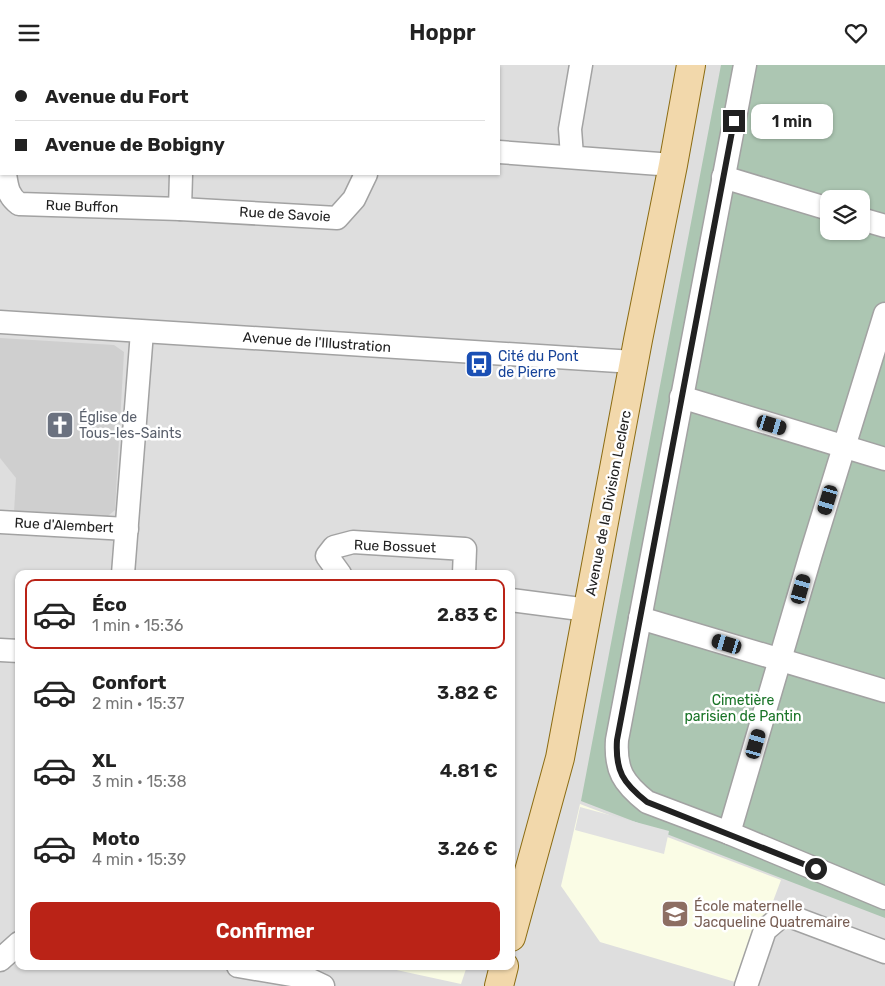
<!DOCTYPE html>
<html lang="fr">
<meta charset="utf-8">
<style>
body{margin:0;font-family:Rubik,sans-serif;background:#f6f6f6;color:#222;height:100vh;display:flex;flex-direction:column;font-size:19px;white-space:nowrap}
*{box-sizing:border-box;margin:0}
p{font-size:16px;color:#767676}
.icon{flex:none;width:28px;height:28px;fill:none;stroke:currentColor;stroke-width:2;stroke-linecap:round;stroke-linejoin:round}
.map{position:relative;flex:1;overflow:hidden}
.drawer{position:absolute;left:15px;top:505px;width:500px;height:400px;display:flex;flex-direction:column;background:#fff;border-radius:10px;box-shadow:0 1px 4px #0004}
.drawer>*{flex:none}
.banner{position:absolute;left:0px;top:0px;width:500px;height:110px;box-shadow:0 1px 4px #0004;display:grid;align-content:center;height:110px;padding:0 15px;background:#fff}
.controls{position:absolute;left:820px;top:125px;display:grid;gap:10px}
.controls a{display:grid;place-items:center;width:50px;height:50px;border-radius:10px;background:#fff;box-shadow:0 1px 4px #0004;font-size:25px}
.end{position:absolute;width:22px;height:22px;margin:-11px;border:6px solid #212121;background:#fff;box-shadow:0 0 0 2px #fff}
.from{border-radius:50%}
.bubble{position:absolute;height:35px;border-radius:10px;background:#fff;box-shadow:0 1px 4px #0004;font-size:16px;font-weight:600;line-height:35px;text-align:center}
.car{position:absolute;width:15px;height:30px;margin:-15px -8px;border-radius:6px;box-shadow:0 0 4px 1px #0007;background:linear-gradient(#222 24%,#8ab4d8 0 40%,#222 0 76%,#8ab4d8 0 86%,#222 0)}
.banner b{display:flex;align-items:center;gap:18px;height:48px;font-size:19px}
.banner b+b{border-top:1px solid #e0e0e0}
.banner i{width:12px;height:12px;background:#222}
ul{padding:9px 0 0;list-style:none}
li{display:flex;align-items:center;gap:15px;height:70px;margin:0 10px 8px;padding:0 5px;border:2px solid transparent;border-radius:10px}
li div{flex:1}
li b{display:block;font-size:19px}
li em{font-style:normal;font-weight:600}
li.selected{border-color:#ba2317}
li>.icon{width:45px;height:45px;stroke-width:1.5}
.action{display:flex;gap:10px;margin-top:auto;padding:10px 15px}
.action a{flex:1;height:58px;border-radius:10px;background:#ba2317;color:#fff;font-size:20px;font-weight:600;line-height:58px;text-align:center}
header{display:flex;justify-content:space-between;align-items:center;height:65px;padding:0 15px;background:#fff;font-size:22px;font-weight:600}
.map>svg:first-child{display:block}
</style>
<header><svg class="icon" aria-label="menu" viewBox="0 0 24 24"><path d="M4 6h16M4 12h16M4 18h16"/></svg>Hoppr<svg class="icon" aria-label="heart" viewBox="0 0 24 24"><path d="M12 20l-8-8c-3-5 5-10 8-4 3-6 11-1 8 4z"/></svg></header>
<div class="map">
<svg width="885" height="921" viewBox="0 0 885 921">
<rect width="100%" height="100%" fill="#f0eee8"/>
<path fill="#dedede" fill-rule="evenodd" d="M0,0H885V921H0ZM1,1H499V109H1ZM829,134H861V166H829ZM19,509H511V901H19Z"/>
<g fill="#fafce5">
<polygon points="580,739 781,815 742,919 600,877 561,821"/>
<polygon points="378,901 467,901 461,919"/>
</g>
<polygon fill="#cfcfcf" points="0,273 114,280 124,287 115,445 102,456 14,448 16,413 0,393"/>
<path fill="#acc6b2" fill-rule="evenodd" d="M721,0H885V853L581,736ZM829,134H861V166H829Z"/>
<polygon fill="#e1e1e1" points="580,742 669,766 664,789 575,765"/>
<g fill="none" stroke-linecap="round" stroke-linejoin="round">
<g stroke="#a2a2a2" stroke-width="25">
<g id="minor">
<path d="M745,0L617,675C615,705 623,718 647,737L729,768L885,833"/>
<polyline points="41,1 41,0"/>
<polyline points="105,1 105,0"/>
<polyline points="184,1 184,0"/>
<polyline points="414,1 414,0"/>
<polyline points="0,70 1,80"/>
<polyline points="499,87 673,100"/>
<polyline points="572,91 570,64 581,0"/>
<path d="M5,109C7,122 8,131 19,139L180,144L337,153L354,134L366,109"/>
<polyline points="723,112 829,144"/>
<polyline points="180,144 181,109"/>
<polyline points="861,154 885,161"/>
<polyline points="0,257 634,297"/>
<polyline points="681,332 885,394"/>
<polyline points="0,457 127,464"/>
<polyline points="123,509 142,267"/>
<polyline points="340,509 327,491 334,482 353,477 465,484 464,509"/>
<polyline points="511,535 588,545"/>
<polyline points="640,553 885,626"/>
<polyline points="0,585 19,586"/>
<polyline points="729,768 811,489 885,249"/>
<polyline points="0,895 19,878"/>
<polyline points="238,901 304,912 323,921"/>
<polyline points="746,921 765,865 784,849 885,887"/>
</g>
</g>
<g stroke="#8c6c12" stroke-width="30">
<g id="major">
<polyline points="511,872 560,693 638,275 673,100 691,0"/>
<polyline points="499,921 504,901"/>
</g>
</g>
<use href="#minor" stroke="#fff" stroke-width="22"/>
<use href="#major" stroke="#f2d8ab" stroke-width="28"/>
</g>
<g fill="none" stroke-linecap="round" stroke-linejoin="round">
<path stroke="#212121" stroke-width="6" d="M734,56L617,675C615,706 623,718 647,737L816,804"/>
</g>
<defs>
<g id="bus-square" transform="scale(1.4375)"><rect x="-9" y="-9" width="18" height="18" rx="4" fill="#1a4fb4" stroke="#fff"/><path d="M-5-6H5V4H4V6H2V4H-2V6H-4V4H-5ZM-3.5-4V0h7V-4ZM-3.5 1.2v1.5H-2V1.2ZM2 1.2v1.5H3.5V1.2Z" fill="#fff"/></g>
<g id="church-square" transform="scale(1.4375)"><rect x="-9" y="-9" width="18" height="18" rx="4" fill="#6b7280" stroke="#fff"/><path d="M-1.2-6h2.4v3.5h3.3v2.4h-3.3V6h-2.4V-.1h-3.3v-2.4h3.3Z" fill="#fff"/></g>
<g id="school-square" transform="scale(1.4375)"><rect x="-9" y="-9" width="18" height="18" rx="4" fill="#8d6e63" stroke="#fff"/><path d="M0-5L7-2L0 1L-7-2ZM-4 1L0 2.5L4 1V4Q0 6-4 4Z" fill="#fff"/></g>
</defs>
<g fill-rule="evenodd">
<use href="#bus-square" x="479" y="299"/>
<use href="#church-square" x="60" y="360"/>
<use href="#school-square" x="675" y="849"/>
</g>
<g text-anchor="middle" stroke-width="5" stroke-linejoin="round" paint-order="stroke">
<g font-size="14" fill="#212121" stroke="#fff">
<text transform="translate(82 141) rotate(2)" y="5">Rue Buffon</text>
<text transform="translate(285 149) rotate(3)" y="5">Rue de Savoie</text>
<text transform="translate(317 277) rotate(4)" y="5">Avenue de l'Illustration</text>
<text transform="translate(608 438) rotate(-79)" y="5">Avenue de la Division Leclerc</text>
<text transform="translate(64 460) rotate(3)" y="5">Rue d'Alembert</text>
<text transform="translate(395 481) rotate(2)" y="5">Rue Bossuet</text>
</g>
<g font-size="14" fill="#164399" stroke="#fff" text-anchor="start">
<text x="498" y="296">Cité du Pont<tspan x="498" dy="16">de Pierre</tspan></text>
</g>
<g font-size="14" fill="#5b616d" stroke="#fff" text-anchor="start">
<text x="79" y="357">Église de<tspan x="79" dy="16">Tous-les-Saints</tspan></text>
</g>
<g font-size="14" fill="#197427" stroke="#fff">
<text x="743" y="640">Cimetière<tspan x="743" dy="16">parisien de Pantin</tspan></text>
</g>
<g font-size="14" fill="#785e54" stroke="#fff" text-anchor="start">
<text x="694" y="846">École maternelle<tspan x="694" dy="16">Jacqueline Quatremaire</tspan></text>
</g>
</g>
</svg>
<div class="controls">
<a><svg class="icon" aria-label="layers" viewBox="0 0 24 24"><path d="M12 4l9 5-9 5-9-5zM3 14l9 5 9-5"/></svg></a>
</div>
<i class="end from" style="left:816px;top:804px"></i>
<i class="end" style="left:734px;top:56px"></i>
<div class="bubble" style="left:751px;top:39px;width:82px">1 min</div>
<i class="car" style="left:772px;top:360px;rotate:107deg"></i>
<i class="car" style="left:828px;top:435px;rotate:197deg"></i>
<i class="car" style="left:801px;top:524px;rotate:16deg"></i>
<i class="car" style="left:727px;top:579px;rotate:287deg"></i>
<i class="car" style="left:756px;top:679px;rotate:16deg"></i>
<div class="banner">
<b><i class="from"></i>Avenue du Fort</b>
<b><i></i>Avenue de Bobigny</b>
</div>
<section class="drawer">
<ul>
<li class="selected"><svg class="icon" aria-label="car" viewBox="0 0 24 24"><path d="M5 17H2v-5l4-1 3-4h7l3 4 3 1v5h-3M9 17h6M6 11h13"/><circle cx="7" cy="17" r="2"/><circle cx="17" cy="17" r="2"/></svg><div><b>Éco</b><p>1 min · 15:36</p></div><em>2.83 €</em></li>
<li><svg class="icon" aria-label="car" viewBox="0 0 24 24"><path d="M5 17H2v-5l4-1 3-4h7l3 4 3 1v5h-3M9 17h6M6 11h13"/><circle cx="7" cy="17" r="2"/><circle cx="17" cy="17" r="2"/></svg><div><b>Confort</b><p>2 min · 15:37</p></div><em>3.82 €</em></li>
<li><svg class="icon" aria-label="car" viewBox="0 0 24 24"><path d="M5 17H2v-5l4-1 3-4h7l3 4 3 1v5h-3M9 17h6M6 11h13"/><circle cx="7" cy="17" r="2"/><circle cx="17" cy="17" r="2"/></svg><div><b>XL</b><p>3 min · 15:38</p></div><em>4.81 €</em></li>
<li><svg class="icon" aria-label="car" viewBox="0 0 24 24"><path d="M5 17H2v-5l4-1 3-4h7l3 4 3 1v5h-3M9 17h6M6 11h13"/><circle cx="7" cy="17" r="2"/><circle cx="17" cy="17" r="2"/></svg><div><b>Moto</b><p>4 min · 15:39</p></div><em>3.26 €</em></li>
</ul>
<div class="action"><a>Confirmer</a></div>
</section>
</div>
